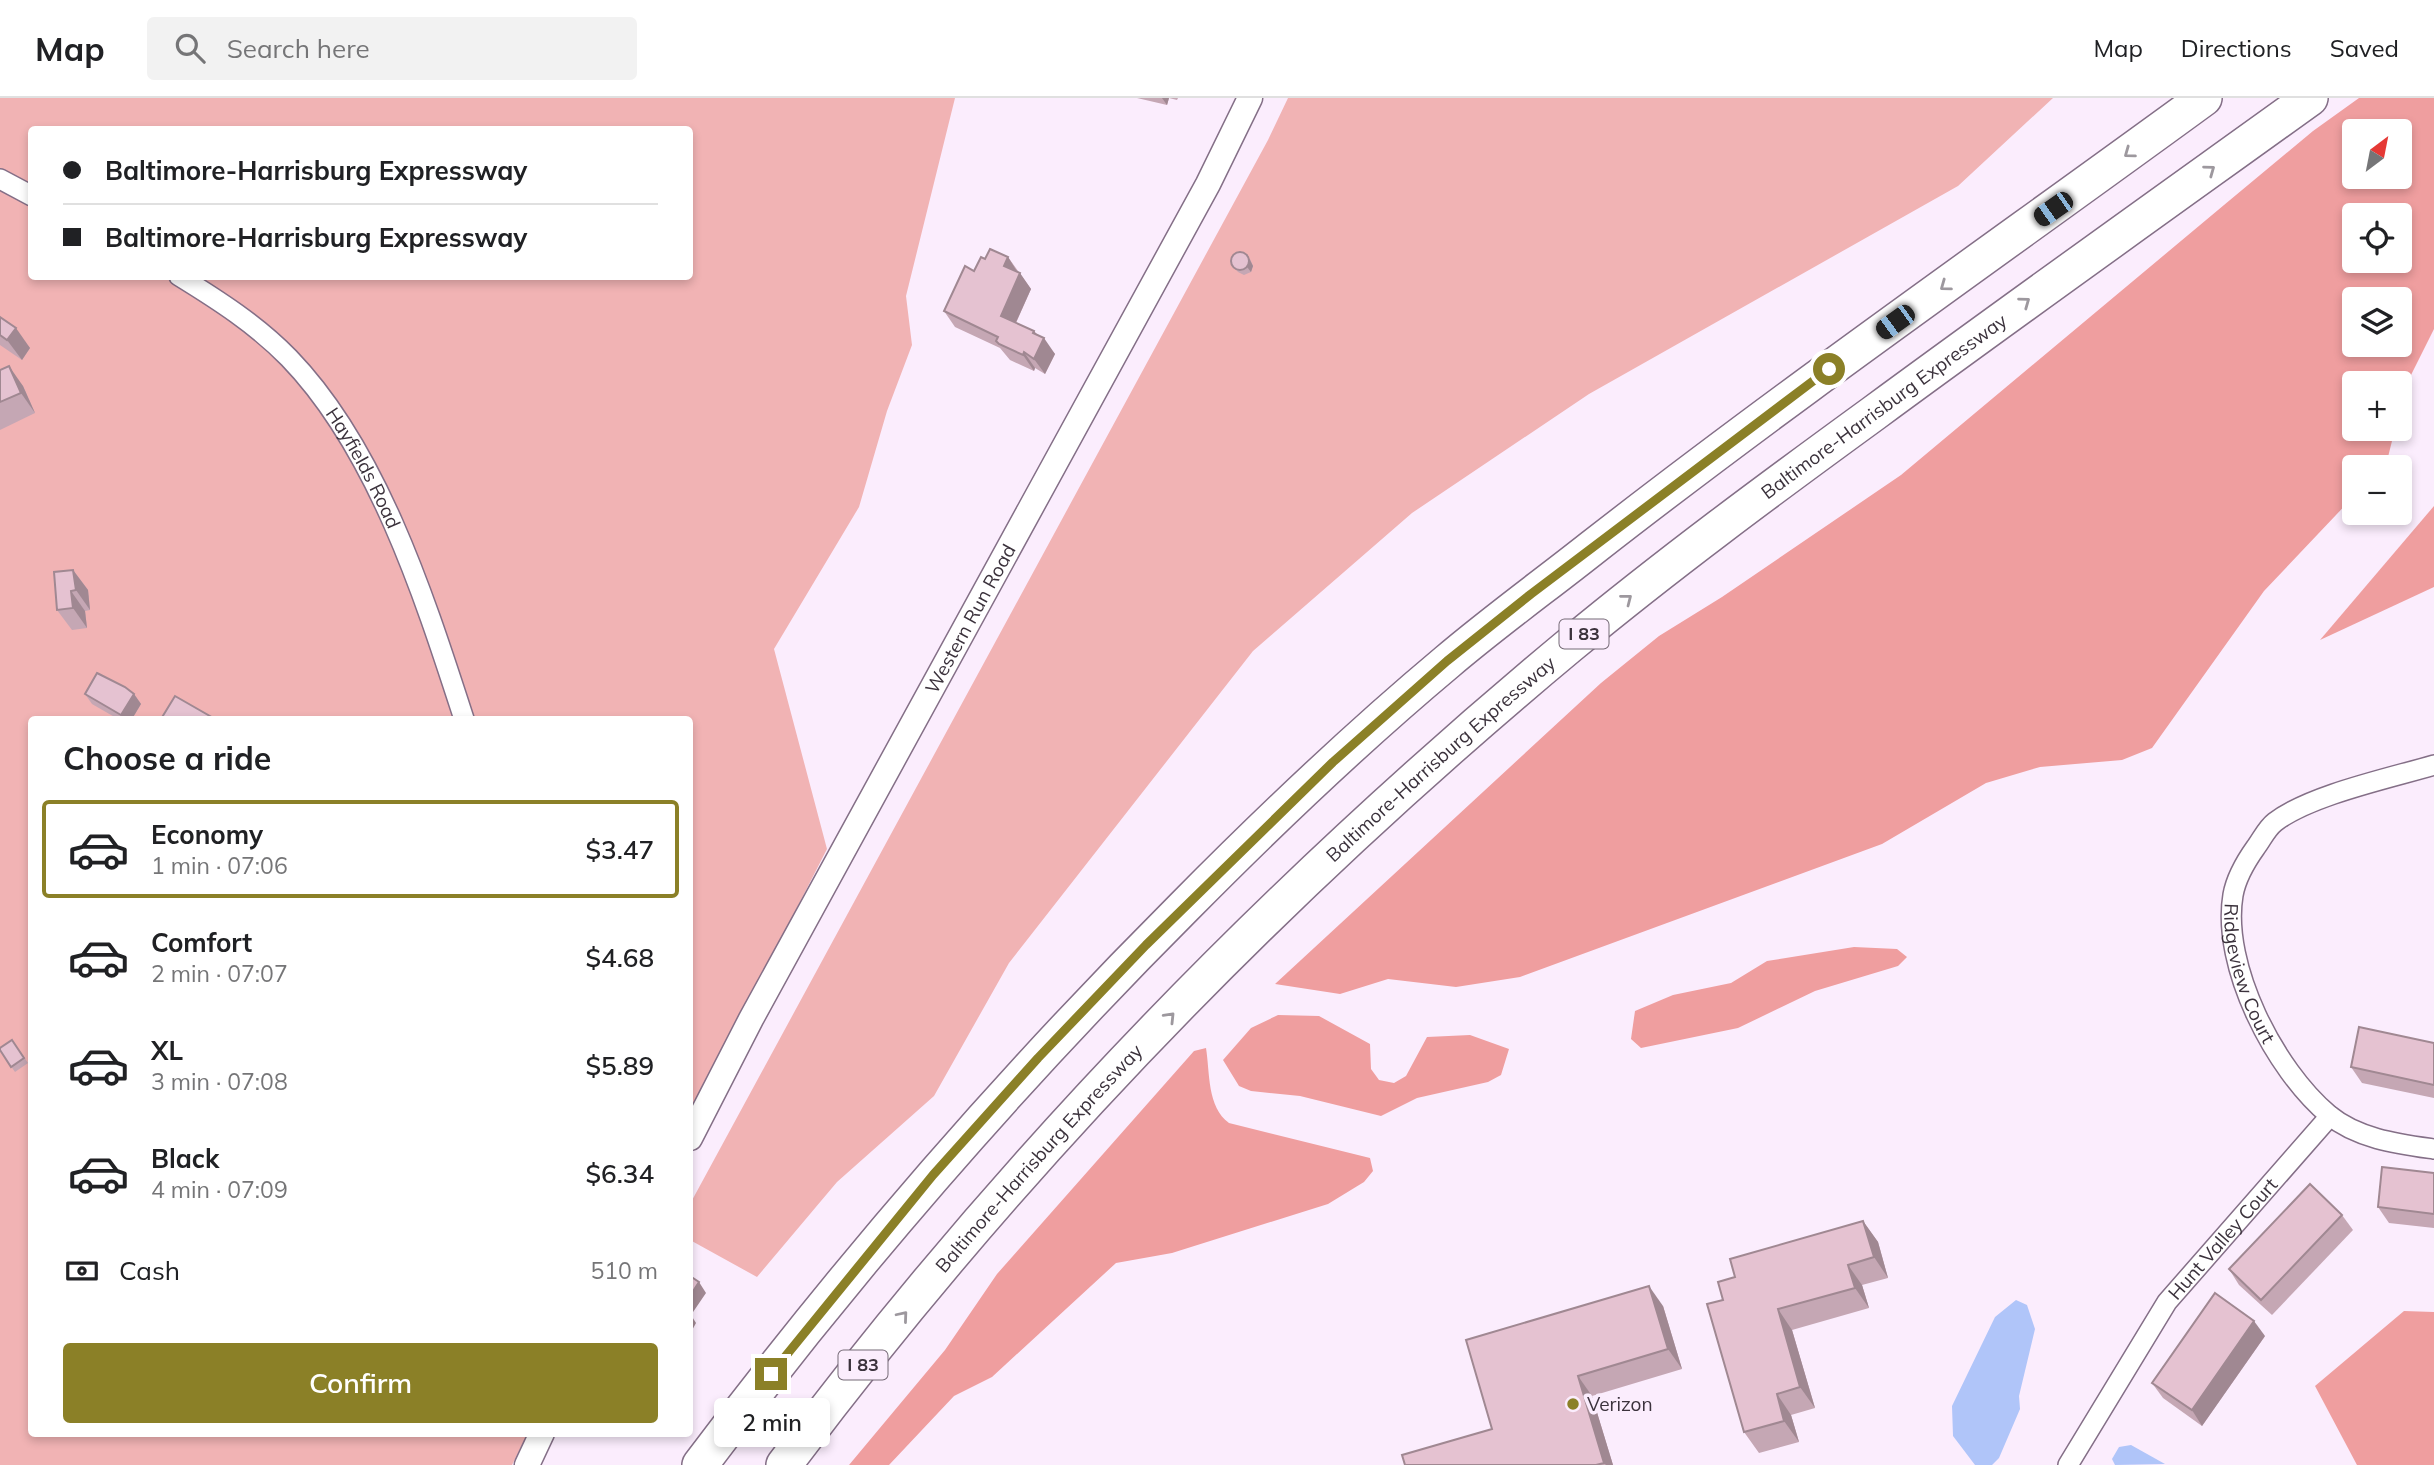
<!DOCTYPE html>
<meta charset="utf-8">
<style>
body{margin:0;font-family:Mulish,sans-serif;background:#f2f2f2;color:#202124;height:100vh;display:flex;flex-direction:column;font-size:26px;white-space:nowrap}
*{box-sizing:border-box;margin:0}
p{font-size:23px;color:#757577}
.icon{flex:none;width:38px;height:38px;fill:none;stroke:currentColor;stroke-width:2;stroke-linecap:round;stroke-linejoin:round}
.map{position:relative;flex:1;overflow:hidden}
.sheet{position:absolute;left:28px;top:618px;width:665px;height:721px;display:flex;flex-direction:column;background:#fff;border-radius:7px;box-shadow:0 4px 10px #0003}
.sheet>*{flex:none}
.banner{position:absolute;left:28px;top:28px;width:665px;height:154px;border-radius:7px;box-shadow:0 4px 10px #0003;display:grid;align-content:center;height:154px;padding:0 35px;background:#fff}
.needle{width:46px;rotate:32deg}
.controls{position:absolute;left:2342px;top:21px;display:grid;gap:14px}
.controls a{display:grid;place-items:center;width:70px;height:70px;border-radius:7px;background:#fff;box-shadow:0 4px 10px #0003;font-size:35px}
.end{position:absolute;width:32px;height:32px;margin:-16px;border:9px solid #8b8027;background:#fff;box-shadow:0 0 0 4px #fff}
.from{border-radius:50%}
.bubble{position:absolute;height:49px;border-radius:7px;background:#fff;box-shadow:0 4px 10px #0003;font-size:23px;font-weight:600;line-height:49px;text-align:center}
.car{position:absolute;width:21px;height:42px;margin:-21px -10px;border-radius:9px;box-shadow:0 0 5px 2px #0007;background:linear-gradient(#222 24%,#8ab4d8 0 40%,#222 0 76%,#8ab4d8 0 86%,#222 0)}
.banner b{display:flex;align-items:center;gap:24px;height:66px;font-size:26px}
.banner b+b{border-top:2px solid #e0e0e0}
.banner i{width:18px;height:18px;background:#202124}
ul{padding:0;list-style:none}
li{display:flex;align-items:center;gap:21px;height:98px;margin:0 14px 10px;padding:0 21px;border:4px solid transparent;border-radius:7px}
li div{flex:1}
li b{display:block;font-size:26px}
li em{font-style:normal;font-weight:600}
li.current{border-color:#8b8027}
li>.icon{width:63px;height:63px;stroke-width:1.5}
h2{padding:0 35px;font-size:32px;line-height:84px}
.pay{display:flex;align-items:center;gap:18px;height:77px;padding:0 35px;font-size:26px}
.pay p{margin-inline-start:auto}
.primary-button{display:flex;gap:14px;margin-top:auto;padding:14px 35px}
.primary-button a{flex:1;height:80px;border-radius:7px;background:#8b8027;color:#fff;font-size:28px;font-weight:600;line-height:80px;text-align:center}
header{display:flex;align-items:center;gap:42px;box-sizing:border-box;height:98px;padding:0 35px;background:#fff;border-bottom:2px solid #e0e0e0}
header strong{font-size:33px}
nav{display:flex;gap:38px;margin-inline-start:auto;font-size:24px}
.search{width:490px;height:63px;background:#f2f2f2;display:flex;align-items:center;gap:18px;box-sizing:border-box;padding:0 24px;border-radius:7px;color:#757577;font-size:26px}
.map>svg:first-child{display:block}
</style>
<header>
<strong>Map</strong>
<div class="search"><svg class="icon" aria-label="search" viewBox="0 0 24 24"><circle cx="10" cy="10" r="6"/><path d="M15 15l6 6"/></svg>Search here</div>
<nav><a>Map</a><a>Directions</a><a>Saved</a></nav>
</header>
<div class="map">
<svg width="2434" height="1367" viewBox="0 0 2434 1367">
<rect width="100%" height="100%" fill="#fbedfd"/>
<g fill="#f1b3b4" fill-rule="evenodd">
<path d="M0,0H955L906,198L912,247L887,313L859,409L774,551L827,751L690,1019V621H32V1335H528L512,1367H0ZM32,32H690V178H32Z"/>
<polygon points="1288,0 2053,0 1958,88 1589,296 1412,415 1253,553 1009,865 934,998 837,1084 757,1179 690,1142 690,1106 1268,42"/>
</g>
<g fill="#ef9e9f" fill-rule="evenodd">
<path d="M2359,0H2434V231L2409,281L2399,316V285H2354V331H2395L2387,363L2381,369H2354V398L2264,493L2152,650L2122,662L2040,669L1986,685L1882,746L1520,879L1456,889L1388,881L1340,896L1275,886L1601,585L1659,538L1722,499L1901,377L2224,107L2313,33ZM2354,33H2399V79H2354ZM2354,117H2399V163H2354ZM2354,201H2399V247H2354Z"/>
<polygon points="2434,408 2434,489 2320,542"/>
<polygon points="1854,849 1897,851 1907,859 1898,868 1815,893 1738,930 1641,950 1631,941 1635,913 1673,897 1731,885 1767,863"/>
<polygon points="1278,917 1319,918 1370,946 1371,971 1379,982 1394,985 1406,978 1427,939 1470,937 1509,951 1501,977 1488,984 1417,1000 1381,1018 1300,998 1251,993 1239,988 1223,962 1251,930"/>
<path d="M1206,950C1210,975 1207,1009 1229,1025L1370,1060L1373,1073L1364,1084L1328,1106L1172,1155L1116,1165L992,1279L954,1298L889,1367H849L945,1252L997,1176L1194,953Z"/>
<polygon points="2404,1213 2434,1214 2434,1367 2357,1367 2315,1288"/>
</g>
<g fill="#b0c5f9">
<polygon points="2016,1202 2027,1207 2035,1231 2019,1298 2020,1311 1999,1360 1992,1367 1975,1367 1953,1338 1952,1308 1995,1219"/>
<polygon points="2131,1347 2165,1366 2115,1367 2112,1361 2119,1349"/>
</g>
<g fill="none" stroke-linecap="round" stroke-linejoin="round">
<g stroke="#846f87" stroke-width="22">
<g id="minor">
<polyline points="0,81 32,98"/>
<path id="s1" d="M179,178C218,202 257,227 289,260C378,352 425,501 464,621"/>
<path id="s2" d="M2434,667C2390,680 2310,697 2275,724C2267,730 2262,741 2256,749C2246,763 2236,780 2233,797C2221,868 2275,972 2329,1017C2358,1041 2399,1046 2434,1051"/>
<path id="s3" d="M2068,1367L2167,1204L2330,1018"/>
</g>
</g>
<g stroke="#846f87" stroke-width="27">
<g id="tertiary">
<path id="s4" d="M690,1040L751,921L1208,86L1250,0"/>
<polyline points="527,1367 542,1335"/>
</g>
</g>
<g stroke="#846f87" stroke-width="38">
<g id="motorway">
<path d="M700,1367C848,1170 1010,983 1184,809C1268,724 1355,641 1447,564C1494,524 1544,488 1592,450C1792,294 2000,149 2204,0"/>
<path id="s5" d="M784,1367C1011,1064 1279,789 1570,547C1668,466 1771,390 1874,315C2018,209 2164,105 2310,0"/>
</g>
</g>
<use href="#minor" stroke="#fff" stroke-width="19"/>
<use href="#tertiary" stroke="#fff" stroke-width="24"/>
<use href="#motorway" stroke="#fff" stroke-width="35"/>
</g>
<g fill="#c5a7b4">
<polygon points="1137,0 1178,0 1177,2 1169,0 1167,7"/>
<polygon points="1008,159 1031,191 1016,225 1034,233 1055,256 1045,276 1035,270 1034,273 1010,262 1000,250 955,229 944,213 985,161"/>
<polygon points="1250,161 1253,168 1251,174 1244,177 1238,174 1234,169"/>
<polygon points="0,219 30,250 22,262 0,247"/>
<polygon points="0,272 23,288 35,315 0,332"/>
<polygon points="73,472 88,492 90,512 85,513 87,530 72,532 57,512"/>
<polygon points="85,596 134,596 141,606 132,621 118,621 92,606"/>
<polygon points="12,942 28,965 15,974 0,952"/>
<polygon points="2434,945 2434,1000 2362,985 2351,969"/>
<polygon points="2434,1075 2434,1130 2389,1125 2378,1109"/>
<polygon points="2342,1117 2353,1132 2272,1217 2239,1187 2229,1171"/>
<polygon points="1863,1123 1878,1144 1888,1180 1862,1187 1869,1210 1792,1232 1815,1310 1791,1317 1799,1344 1759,1355 1744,1334 1723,1202 1735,1179"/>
<polygon points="1663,1208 1682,1271 1592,1298 1613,1367 1405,1367 1492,1331"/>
<polygon points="2265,1238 2202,1328 2163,1300 2152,1285"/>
</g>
<g fill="#a08892">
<polygon points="1162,0 1169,0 1167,7"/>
<polygon points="1247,156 1253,168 1251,174 1247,169"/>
<polygon points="1008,159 1018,175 1004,168"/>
<polygon points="1020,175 1031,191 1012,233 1001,218"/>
<polygon points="16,230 30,250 22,262 7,242"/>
<polygon points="1034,233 1042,244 1044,240 1055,256 1045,276 1034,261 1033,235"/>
<polygon points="1024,254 1035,270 1034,273 1023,257"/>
<polygon points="9,268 23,288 35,315 21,295"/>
<polygon points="73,472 88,492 90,512 76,492"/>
<polygon points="71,493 85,513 87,530 73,510"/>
<polygon points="134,596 141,606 132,621 124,621 121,617"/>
<polygon points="1863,1123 1878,1144 1888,1180 1874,1159"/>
<polygon points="1848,1167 1862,1187 1869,1210 1855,1190"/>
<polygon points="699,1184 706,1195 691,1217 696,1225 690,1236 690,1198"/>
<polygon points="1649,1188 1663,1208 1682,1271 1668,1251"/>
<polygon points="1778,1211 1792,1232 1815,1310 1800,1289"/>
<polygon points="2254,1223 2265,1238 2202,1328 2192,1312"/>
<polygon points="1578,1278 1592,1298 1613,1367 1606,1367 1604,1365"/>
<polygon points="1777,1296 1791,1317 1799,1344 1784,1323"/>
</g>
<g fill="#e5c2d1" stroke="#a08892" stroke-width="2">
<polygon points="990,151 1008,159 1004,168 1020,175 1001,218 1034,233 1033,235 1044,240 1034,261 1024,254 1023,257 999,246 996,243 998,239 944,213 965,168 974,173 981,159 985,161"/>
<circle cx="1240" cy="163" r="9"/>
<polygon points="0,219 16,230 7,242 0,237"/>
<polygon points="9,268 21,295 0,304 0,272"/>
<polygon points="73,472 76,492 71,493 73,510 57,512 54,474"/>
<polygon points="97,575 125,589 134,596 121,617 85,596"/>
<polygon points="175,598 215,621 161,621"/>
<polygon points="2359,929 2434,945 2434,987 2351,969"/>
<polygon points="12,942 24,960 11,969 0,952 0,950"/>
<polygon points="2382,1069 2434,1075 2434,1116 2378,1109"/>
<polygon points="2310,1086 2342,1117 2261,1202 2229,1171"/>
<polygon points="1863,1123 1874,1159 1848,1167 1855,1190 1778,1211 1800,1289 1777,1296 1784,1323 1744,1334 1707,1206 1723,1202 1718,1184 1735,1179 1730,1161"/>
<polygon points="690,1178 699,1184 690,1198"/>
<polygon points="1649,1188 1668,1251 1578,1278 1604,1365 1596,1367 1405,1367 1402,1357 1492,1331 1466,1242"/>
<polygon points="2215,1195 2254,1223 2192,1312 2152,1285"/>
</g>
<defs><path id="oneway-chevron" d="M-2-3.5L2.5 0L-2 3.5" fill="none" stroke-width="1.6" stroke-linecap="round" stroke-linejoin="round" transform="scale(1.75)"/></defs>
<g stroke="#9d989e">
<use href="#oneway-chevron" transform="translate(2129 55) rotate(144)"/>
<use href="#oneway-chevron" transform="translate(2210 72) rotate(-36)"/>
<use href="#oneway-chevron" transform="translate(1945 188) rotate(144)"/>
<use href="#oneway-chevron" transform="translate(2025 204) rotate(-36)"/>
<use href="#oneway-chevron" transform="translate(1627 501) rotate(-38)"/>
<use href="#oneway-chevron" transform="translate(1170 919) rotate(-46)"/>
<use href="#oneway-chevron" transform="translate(903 1218) rotate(-50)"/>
</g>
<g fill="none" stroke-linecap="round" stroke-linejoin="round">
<polyline stroke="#8b8027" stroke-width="9" points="771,1276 933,1077 1038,960 1146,847 1333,664 1447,563 1531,496 1829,271"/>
</g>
<circle fill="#8b8027" stroke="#fbedfd" stroke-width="2.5" cx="1573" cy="1306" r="7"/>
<g text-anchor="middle" stroke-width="7" stroke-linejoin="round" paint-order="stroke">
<g fill="#fbedfd" stroke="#756a76" stroke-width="2">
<rect x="1559.5" y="521.5" width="49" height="29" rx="5"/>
<rect x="838.5" y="1252.5" width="49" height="29" rx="5"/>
</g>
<g font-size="18" font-weight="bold" fill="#3b323c">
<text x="1584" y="542">I 83</text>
<text x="863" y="1273">I 83</text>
</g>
<g font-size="19" fill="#3b323c" stroke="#fbedfd">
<text dy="7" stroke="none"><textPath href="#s5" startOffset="1533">Baltimore-Harrisburg Expressway</textPath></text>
<text dy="7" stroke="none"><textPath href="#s1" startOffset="271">Hayfields Road</textPath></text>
<text dy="7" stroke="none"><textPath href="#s4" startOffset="590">Western Run Road</textPath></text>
<text dy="7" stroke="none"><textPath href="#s5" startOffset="966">Baltimore-Harrisburg Expressway</textPath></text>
<text dy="7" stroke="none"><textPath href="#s2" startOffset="336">Ridgeview Court</textPath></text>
<text dy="7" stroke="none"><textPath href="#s5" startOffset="399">Baltimore-Harrisburg Expressway</textPath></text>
<text dy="7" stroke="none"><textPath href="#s3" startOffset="275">Hunt Valley Court</textPath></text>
</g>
<g font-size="19" fill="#3b323c" stroke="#fbedfd" text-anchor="start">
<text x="1587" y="1313">Verizon</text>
</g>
</g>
</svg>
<div class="controls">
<a><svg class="needle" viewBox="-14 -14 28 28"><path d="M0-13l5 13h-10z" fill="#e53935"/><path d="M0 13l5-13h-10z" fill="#757577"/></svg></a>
<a><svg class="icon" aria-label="locate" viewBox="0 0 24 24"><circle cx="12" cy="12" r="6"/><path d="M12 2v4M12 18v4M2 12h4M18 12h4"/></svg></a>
<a><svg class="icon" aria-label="layers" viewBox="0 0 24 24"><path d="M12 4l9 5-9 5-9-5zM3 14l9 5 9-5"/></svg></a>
<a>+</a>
<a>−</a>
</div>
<i class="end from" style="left:1829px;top:271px"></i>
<i class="end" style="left:771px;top:1276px"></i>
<div class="bubble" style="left:714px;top:1300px;width:116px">2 min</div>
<i class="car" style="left:2053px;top:111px;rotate:235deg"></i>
<i class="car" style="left:1895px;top:224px;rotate:234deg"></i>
<div class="banner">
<b><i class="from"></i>Baltimore-Harrisburg Expressway</b>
<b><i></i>Baltimore-Harrisburg Expressway</b>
</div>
<section class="sheet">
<h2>Choose a ride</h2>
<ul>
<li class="current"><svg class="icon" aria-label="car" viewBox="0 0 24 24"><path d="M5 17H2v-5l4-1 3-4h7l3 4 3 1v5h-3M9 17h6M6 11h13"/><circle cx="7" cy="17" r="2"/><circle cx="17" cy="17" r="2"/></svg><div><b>Economy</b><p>1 min · 07:06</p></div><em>$3.47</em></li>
<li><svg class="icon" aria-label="car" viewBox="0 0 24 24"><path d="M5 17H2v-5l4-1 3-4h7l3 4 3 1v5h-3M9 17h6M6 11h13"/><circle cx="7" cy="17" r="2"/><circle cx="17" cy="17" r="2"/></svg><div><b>Comfort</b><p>2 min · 07:07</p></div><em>$4.68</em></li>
<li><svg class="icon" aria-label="car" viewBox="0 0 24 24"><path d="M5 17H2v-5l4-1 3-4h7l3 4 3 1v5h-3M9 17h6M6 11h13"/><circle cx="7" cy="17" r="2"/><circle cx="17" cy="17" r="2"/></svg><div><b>XL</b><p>3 min · 07:08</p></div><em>$5.89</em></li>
<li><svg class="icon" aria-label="car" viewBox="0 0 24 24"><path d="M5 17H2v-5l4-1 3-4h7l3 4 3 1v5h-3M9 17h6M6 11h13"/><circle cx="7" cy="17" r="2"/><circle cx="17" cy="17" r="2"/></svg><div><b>Black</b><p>4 min · 07:09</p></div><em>$6.34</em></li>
</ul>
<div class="pay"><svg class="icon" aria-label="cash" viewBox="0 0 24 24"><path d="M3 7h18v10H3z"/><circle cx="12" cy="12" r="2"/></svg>Cash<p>510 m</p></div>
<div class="primary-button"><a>Confirm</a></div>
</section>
</div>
